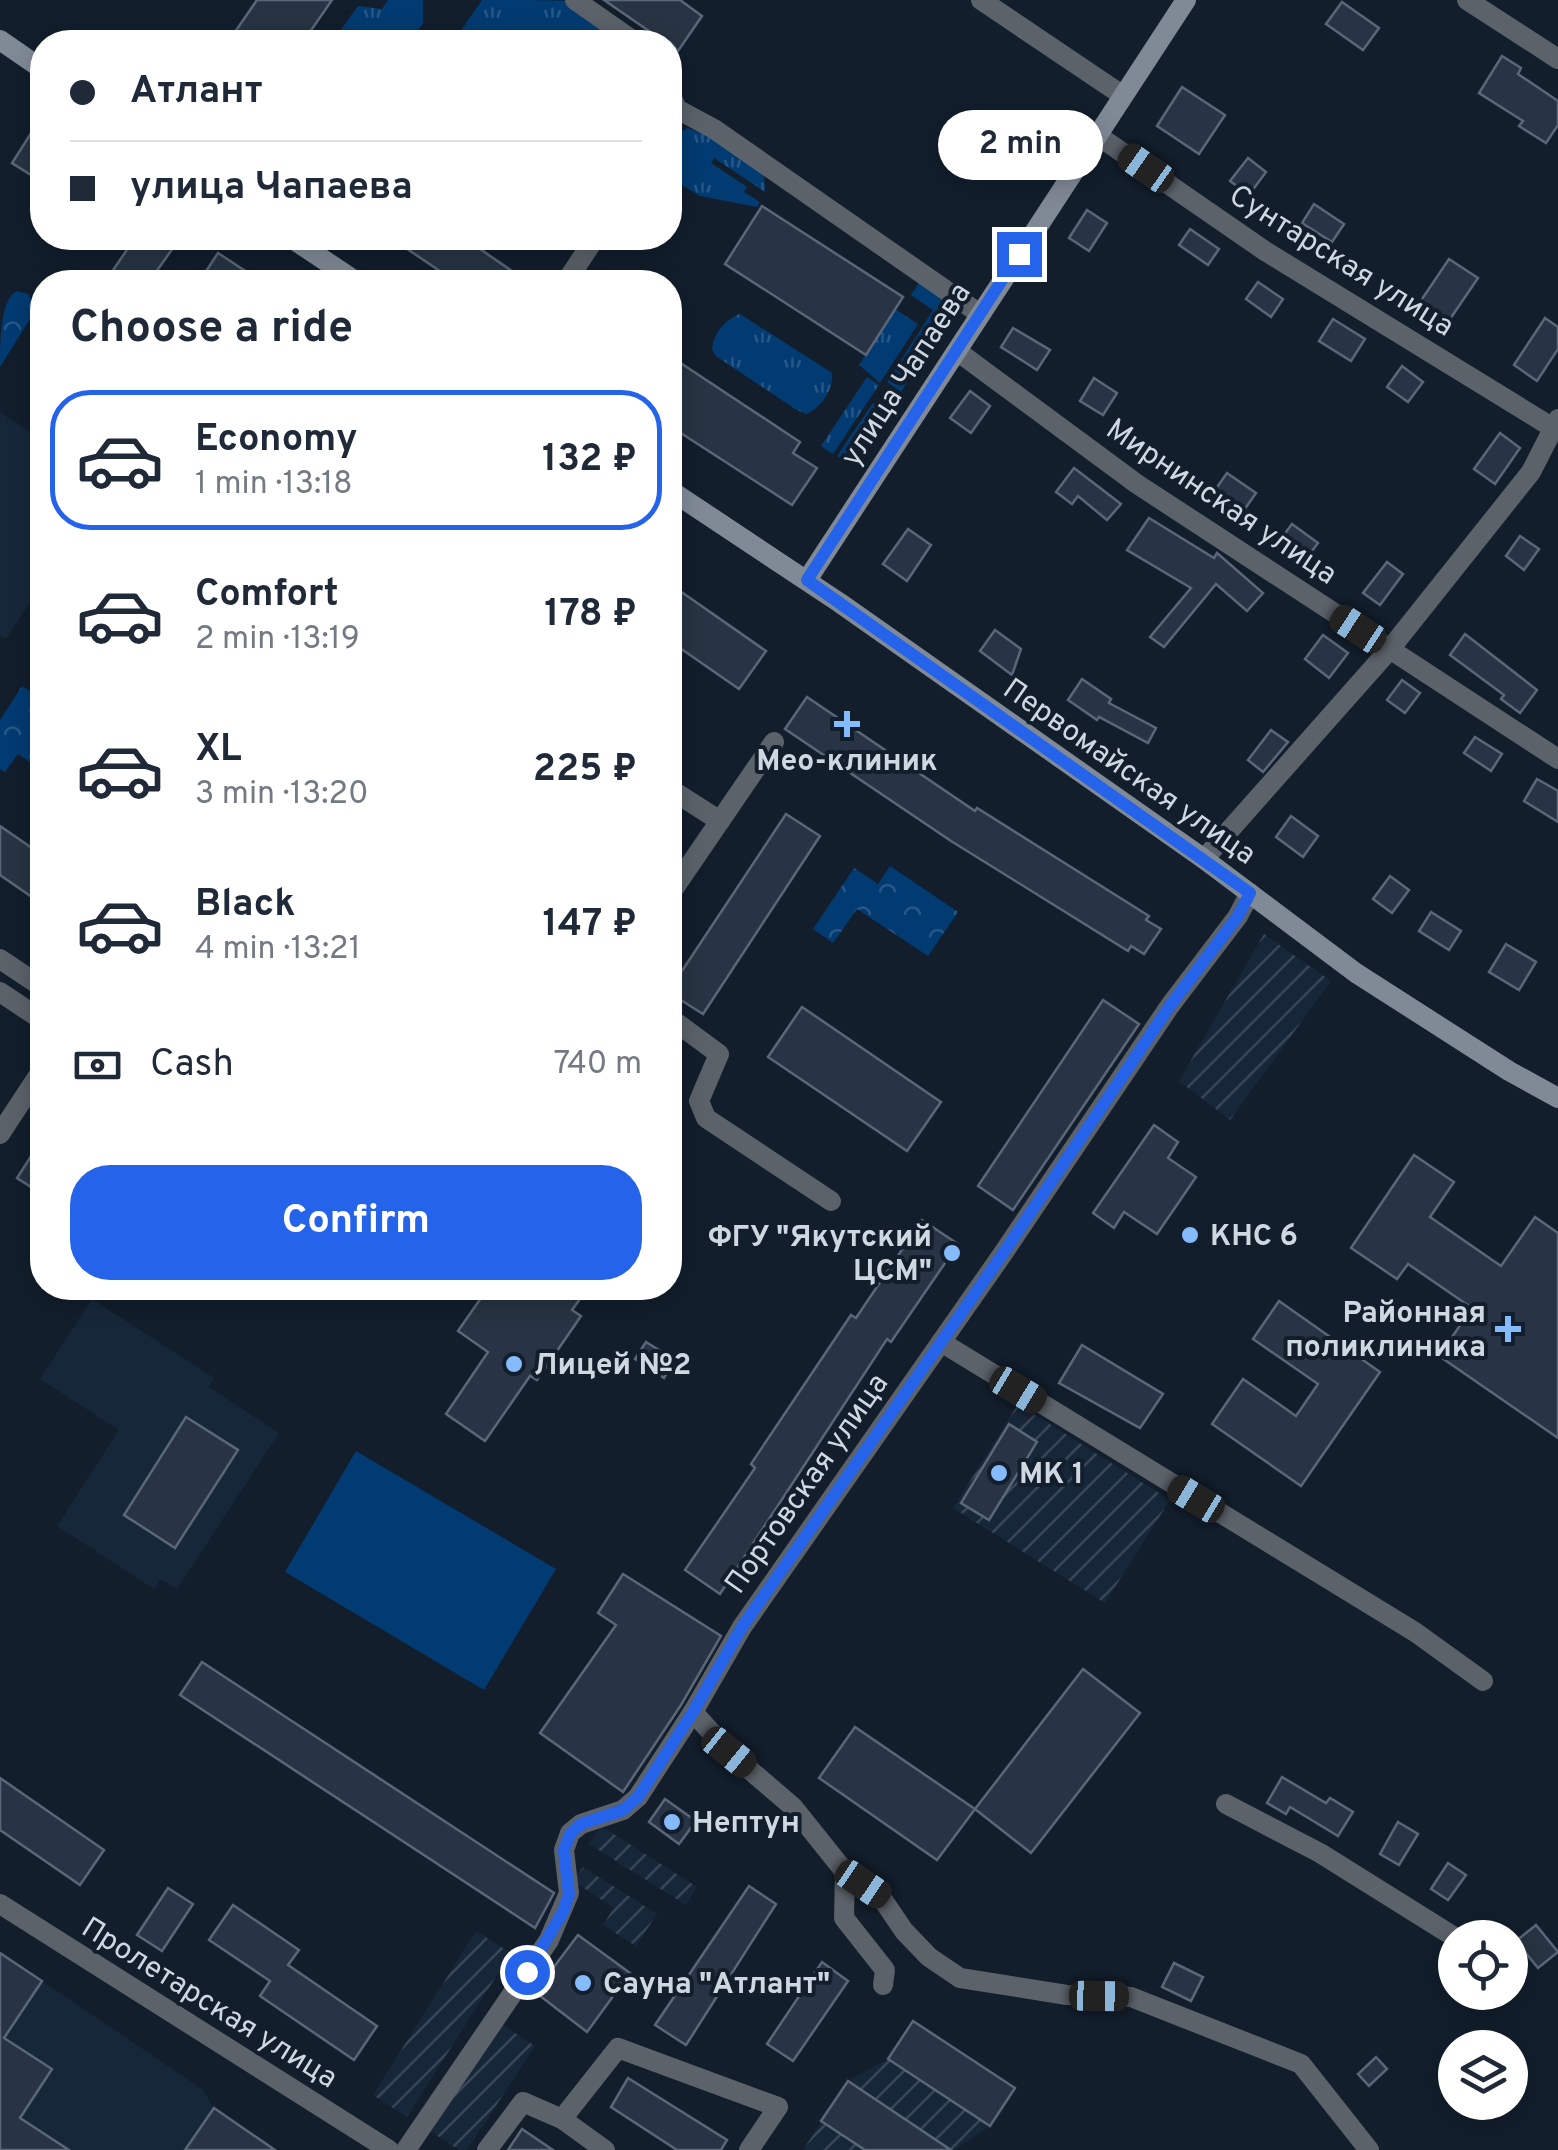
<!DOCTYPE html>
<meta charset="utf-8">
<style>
body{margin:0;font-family:Overpass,sans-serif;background:#f6f6f7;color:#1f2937;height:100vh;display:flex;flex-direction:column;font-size:38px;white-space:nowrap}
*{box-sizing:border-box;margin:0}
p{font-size:32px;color:#747a83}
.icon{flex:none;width:55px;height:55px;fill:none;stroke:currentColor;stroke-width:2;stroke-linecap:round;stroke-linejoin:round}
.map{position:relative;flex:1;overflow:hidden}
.side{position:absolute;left:30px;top:270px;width:652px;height:1030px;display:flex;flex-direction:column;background:#fff;border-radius:40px;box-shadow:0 5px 25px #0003}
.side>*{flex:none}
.top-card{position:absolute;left:30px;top:30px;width:652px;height:220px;border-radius:40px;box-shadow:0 5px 25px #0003;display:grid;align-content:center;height:220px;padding:0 40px;background:#fff}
.buttons{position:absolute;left:1438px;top:1920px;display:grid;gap:20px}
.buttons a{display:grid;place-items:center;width:90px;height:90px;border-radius:50%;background:#fff;box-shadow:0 5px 25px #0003;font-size:50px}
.end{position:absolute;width:45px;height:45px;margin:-22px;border:12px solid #2563eb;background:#fff;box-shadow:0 0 0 5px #fff}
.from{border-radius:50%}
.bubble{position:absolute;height:70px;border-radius:35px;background:#fff;box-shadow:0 5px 25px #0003;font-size:32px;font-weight:700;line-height:70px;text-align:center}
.car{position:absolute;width:30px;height:60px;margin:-30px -15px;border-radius:12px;box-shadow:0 0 8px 2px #0007;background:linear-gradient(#222 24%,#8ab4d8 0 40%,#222 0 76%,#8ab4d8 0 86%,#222 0)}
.top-card b{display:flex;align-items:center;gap:35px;height:95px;font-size:38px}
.top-card b+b{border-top:2px solid #e0e1e3}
.top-card i{width:25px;height:25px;background:#1f2937}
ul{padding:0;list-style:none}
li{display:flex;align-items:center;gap:30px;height:140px;margin:0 20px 15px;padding:0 20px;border:5px solid transparent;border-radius:40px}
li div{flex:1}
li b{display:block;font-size:38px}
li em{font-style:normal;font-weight:700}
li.selected{border-color:#2563eb}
li>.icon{width:90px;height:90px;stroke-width:1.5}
h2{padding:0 40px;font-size:45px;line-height:120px}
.pay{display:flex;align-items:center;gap:25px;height:110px;padding:0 40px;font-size:38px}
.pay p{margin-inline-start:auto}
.primary-button{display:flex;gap:20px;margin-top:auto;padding:20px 40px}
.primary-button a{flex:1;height:115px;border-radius:40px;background:#2563eb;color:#fff;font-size:40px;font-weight:700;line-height:115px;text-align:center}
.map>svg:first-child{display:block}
</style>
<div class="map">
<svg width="1558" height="2150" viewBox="0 0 1558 2150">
<defs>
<pattern id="industrial-furrows" width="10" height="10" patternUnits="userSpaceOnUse" patternTransform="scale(2.5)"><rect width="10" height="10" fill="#17273a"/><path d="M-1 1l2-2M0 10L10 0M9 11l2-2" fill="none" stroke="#384656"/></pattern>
<pattern id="grass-tufts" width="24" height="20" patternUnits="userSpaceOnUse" patternTransform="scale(2.5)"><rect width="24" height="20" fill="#023b72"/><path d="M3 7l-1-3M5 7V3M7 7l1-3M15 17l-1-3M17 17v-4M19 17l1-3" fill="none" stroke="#265786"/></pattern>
<pattern id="park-crowns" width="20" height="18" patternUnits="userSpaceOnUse" patternTransform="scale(2.5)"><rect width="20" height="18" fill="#023b72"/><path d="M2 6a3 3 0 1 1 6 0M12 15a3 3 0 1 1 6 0" fill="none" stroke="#265786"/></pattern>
</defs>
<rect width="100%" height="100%" fill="#121e2c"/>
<g fill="#17273a">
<polygon points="0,412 42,440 42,584 6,639 0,635"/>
<polygon points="92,1299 214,1378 209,1387 279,1433 177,1589 161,1579 154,1589 57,1526 119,1430 40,1379"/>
<polygon points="42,1981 202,2089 214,2108 186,2150 0,2150 0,2002 19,2015"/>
</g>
<g fill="url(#industrial-furrows)">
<polygon points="1264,934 1331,981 1230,1120 1179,1081"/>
<polygon points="1018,1404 1170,1500 1105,1603 953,1508"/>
<polygon points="601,1826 697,1887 686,1905 589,1844"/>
<polygon points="583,1867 657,1914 636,1946 603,1925 614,1908 573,1881"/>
<polygon points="476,1931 511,1953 407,2117 373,2095"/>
<polygon points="913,2021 1015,2088 990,2126 954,2150 803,2150 848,2081 888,2059"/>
<polygon points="501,2024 535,2046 467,2150 459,2150 430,2131"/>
</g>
<g fill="url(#grass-tufts)">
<polygon points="388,0 423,0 423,23 410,42 332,42 358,6 382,9"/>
<path d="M482,0C499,0 558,0 570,1C585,8 605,26 603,42H453Z"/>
<path d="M688,128L706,135L764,173L765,192L714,158L711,163L747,187L744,192L760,202L757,207L700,196L670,178C670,159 667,135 688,128Z"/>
<polygon points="920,281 957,304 901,392 887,382 933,310 911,295"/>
<polygon points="895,309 918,324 880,383 859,365"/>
<path d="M740,314L832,373C834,389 820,409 806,414L795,409L716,356L712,349C714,332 725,320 740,314Z"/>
<polygon points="867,377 879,385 833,454 821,446"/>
<polygon points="873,403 881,408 871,422 880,429 871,443 847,463 837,456"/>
</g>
<g fill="url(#park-crowns)">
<path d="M17,291L28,294L37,308L0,367C0,343 0,299 17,291Z"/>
<polygon points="22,686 42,699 42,771 18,754 5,772 0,769 0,720"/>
<polygon points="890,866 958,912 928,956 857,909 833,943 813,929 854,868 878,884"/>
</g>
<polygon fill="#023b72" points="356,1451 556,1569 484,1690 285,1572"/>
<g fill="#283443" stroke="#596778" stroke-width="2.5">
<polygon points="257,0 332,0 303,42 228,42"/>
<polygon points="604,0 680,0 702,16 678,51 670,42 665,42"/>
<polygon points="1342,2 1379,28 1363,50 1326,24"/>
<polygon points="1502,56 1521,68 1518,74 1558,101 1558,125 1546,143 1519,126 1523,121 1479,93"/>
<polygon points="1182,87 1225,115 1199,154 1157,126"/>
<polygon points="42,116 42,182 12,163"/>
<polygon points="1248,158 1266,172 1249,195 1230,181"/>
<polygon points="1314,204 1344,224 1332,242 1302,223"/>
<polygon points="762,206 903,297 866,355 725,264"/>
<polygon points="1087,210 1107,223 1089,251 1069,238"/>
<polygon points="1190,229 1219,249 1208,265 1179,245"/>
<polygon points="135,238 180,238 149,282 105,282"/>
<polygon points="391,238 464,238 528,282 456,282"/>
<polygon points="218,253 262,282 199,282"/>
<polygon points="1449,259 1478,278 1448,322 1420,302"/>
<polygon points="1258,282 1283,299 1271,317 1246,299"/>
<polygon points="1545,318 1558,327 1558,349 1537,381 1514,365"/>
<polygon points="1333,319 1365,339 1351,361 1319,341"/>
<polygon points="1013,328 1050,350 1037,370 1001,347"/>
<polygon points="670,356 800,442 793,453 817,468 792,505 670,426"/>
<polygon points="1402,366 1423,382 1408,402 1387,387"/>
<polygon points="1094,378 1117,393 1103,415 1080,401"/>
<polygon points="970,391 990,406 971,433 950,418"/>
<polygon points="1500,433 1520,448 1495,484 1474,469"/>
<polygon points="1074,468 1121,504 1107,520 1078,496 1072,504 1056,492"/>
<polygon points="1227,473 1256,493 1242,513 1213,493"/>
<polygon points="1149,518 1214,558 1217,553 1263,593 1247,611 1216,584 1164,647 1150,637 1191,588 1127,550"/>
<polygon points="1292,524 1318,543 1306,559 1280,540"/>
<polygon points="908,529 931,545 907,581 883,564"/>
<polygon points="1520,536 1539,549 1524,570 1506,556"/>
<polygon points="1387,562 1403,574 1380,605 1363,593"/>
<polygon points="670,584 766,651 739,689 670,641"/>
<polygon points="995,630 1021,649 1012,675 980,651"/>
<polygon points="1465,634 1537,690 1520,713 1501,699 1504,695 1450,655"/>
<polygon points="1323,635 1348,653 1329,678 1305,659"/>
<polygon points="1082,679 1111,699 1109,703 1156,728 1148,743 1099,717 1097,720 1068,700"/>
<polygon points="1402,680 1420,693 1405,713 1387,700"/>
<polygon points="807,697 975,811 977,808 1149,916 1146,920 1161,929 1144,954 1131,946 1128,951 951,841 785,729"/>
<polygon points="1271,730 1288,742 1263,772 1248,760"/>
<polygon points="1475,737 1502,754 1491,771 1464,753"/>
<polygon points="1537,779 1558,791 1558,822 1524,801"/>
<polygon points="786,814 820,836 703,1014 670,993 670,989"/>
<polygon points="1291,816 1318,836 1303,857 1276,837"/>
<polygon points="0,826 42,855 42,904 0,875"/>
<polygon points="1390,876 1409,890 1392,913 1373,899"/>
<polygon points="1431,912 1461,931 1449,950 1419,931"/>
<polygon points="1506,944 1536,962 1519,990 1489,972"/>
<polygon points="1103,1000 1139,1024 1013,1210 978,1186"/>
<polygon points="802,1007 941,1102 907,1151 768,1057"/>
<polygon points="1154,1125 1178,1142 1168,1158 1196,1177 1157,1234 1124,1212 1114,1228 1093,1213"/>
<polygon points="42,1139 42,1194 17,1178"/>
<polygon points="1414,1155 1454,1182 1430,1217 1501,1266 1535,1217 1558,1233 1558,1438 1439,1356 1472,1308 1408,1264 1397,1279 1351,1248"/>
<polygon points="922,1220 958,1244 891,1342 887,1339 720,1594 685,1570 755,1468 751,1464 851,1315 856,1318"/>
<polygon points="488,1288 588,1288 572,1310 581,1316 537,1380 530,1376 485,1441 446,1414 488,1352 458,1331"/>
<polygon points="1279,1301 1380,1372 1301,1486 1212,1424 1243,1379 1296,1416 1318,1384 1253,1339"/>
<polygon points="646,1342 675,1360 664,1378 635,1359"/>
<polygon points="1082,1345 1163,1394 1140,1428 1059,1383"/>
<polygon points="186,1417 238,1450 175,1548 124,1515"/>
<polygon points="1009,1424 1037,1442 989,1520 961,1503"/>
<polygon points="623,1574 721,1636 681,1705 623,1792 540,1733 616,1625 598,1613"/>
<polygon points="202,1662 554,1893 535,1928 180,1695"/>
<polygon points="1083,1669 1140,1713 1031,1853 975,1809"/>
<polygon points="855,1727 975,1809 937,1860 819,1778"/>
<polygon points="1282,1777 1326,1803 1330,1798 1353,1812 1338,1836 1290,1807 1286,1814 1267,1803"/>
<polygon points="0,1778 104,1850 80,1885 0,1830"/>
<polygon points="665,1799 696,1821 679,1844 649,1822"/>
<polygon points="1398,1822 1418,1834 1399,1865 1380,1854"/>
<polygon points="1448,1863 1466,1875 1448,1900 1431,1889"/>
<polygon points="749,1886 776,1904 686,2045 655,2025"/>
<polygon points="168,1888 193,1904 162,1951 137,1935"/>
<polygon points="233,1905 299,1950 288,1965 377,2026 354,2060 260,1996 270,1981 209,1940"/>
<polygon points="1536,1925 1558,1952 1538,1968 1516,1941"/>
<polygon points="578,1935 630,1973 587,2032 535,1992"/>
<polygon points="0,1953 42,1981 4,2038 52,2069 20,2118 69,2150 0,2150"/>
<polygon points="822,1962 848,1981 793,2061 767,2044"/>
<polygon points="1174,1963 1203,1977 1191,2001 1162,1987"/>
<polygon points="913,2021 1015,2088 990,2126 888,2059"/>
<polygon points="1376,2057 1387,2069 1369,2086 1358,2074"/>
<polygon points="628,2078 727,2140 721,2150 677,2150 611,2107"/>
<polygon points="848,2081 951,2150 865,2150 821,2121"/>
<polygon points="214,2108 275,2150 185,2150"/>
<polygon points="522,2129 553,2150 508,2150"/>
</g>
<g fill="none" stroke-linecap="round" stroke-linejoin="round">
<g stroke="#5c626a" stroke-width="20">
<polyline points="575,0 635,42"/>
<polyline points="981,0 1122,95"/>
<polyline points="1467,0 1558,59"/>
<polyline points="670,94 677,109 714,129 980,314"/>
<polyline points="1097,135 1265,251 1558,431"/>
<polyline points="566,282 595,238"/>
<polyline points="957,351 1137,484 1558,759"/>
<polyline points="670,789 720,821"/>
<polyline points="1204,859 1390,649 1531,472 1558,419"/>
<polyline points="670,894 774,742"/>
<polyline points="670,1018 719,1054 699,1101 706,1118 831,1201"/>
<polyline points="941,1342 1415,1632 1483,1681"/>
<polyline points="693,1712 729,1752 793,1807 845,1872 881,1897 904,1931 929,1957 960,1978 1067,1995 1131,1997 1301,2064 1369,2150"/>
<polyline points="1226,1804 1320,1853 1456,1938"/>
<polyline points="845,1872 844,1918 885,1970 883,1985"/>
<polyline points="562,2119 605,2150"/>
<polyline points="406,2150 549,1940 569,1893 564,1850 570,1833 581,1824 623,1810 638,1797 693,1712 742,1627 1004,1252 1169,1007 1238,916 1250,893"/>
<polyline points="487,2150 523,2102 562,2119 618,2048 778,2107 749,2150"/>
</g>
<g stroke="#5c626a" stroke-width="20">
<polyline points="0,959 42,987"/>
<polyline points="0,992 42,1020"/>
<polyline points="0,1134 42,1070"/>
<polyline points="0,1904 389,2150"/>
</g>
<g stroke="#808a96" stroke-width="20">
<polyline points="0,40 42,69"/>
<polyline points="291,238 357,282"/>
<polyline points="670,490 840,603 1204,859 1356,973 1509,1071 1558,1098"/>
<polyline points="807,580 1186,0"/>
</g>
</g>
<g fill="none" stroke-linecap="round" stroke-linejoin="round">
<polyline stroke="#2563eb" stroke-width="12" points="527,1972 563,1912 569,1894 564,1850 570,1834 581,1824 623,1810 638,1797 693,1712 742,1627 1004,1252 1169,1007 1238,916 1250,893 807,580 1019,254"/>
</g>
<g fill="#85bbfb" stroke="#121e2c" stroke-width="4">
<path d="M842 709h10v10h10v10h-10v10h-10v-10h-10v-10h10z"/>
<circle cx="1190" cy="1235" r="10"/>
<circle cx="952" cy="1253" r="10"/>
<path d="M1503 1314h10v10h10v10h-10v10h-10v-10h-10v-10h10z"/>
<circle cx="514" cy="1364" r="10"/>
<circle cx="999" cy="1473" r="10"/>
<circle cx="672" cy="1822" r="10"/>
<circle cx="583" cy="1983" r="10"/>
</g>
<g text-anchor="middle" stroke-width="8" stroke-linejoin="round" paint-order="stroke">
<g font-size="30" fill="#cfd7e1" stroke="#121e2c">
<text transform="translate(1342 260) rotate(32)" y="10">Сунтарская улица</text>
<text transform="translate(905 374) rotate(-57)" y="10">улица Чапаева</text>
<text transform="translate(1222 501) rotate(34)" y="10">Мирнинская улица</text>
<text transform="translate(1130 771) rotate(35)" y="10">Первомайская улица</text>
<text transform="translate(806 1483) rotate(-55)" y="10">Портовская улица</text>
<text transform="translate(210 2002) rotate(32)" y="10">Пролетарская улица</text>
</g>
<g font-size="30" font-weight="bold" fill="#cfd7e1" stroke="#121e2c" text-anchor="start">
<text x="847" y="770" text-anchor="middle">Мео-клиник</text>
<text x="1210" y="1245">КНС 6</text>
<text x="932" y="1246" text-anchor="end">ФГУ "Якутский<tspan x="932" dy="34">ЦСМ"</tspan></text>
<text x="1486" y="1322" text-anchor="end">Районная<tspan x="1486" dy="34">поликлиника</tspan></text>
<text x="534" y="1374">Лицей №2</text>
<text x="1019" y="1483">МК 1</text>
<text x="692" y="1832">Нептун</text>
<text x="603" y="1993">Сауна "Атлант"</text>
</g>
</g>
</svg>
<div class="buttons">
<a><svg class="icon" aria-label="locate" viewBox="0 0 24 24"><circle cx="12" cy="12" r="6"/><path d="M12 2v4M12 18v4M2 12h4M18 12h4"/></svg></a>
<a><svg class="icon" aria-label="layers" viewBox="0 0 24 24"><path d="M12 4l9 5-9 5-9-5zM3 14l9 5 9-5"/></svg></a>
</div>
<i class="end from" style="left:527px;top:1972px"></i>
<i class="end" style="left:1019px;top:254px"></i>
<div class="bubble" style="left:938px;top:110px;width:165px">2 min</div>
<i class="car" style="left:1146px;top:168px;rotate:305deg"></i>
<i class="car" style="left:1358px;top:629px;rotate:303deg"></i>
<i class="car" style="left:1018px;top:1390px;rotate:121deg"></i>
<i class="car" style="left:1196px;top:1499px;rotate:301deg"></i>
<i class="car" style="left:729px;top:1752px;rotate:129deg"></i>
<i class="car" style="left:863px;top:1884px;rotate:124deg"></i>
<i class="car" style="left:1099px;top:1996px;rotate:91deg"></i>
<div class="top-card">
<b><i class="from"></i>Атлант</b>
<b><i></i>улица Чапаева</b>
</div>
<section class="side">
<h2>Choose a ride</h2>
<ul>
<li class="selected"><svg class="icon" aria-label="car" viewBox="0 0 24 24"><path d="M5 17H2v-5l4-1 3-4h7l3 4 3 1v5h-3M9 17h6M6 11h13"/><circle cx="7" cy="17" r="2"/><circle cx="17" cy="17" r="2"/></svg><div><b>Economy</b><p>1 min · 13:18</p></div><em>132 ₽</em></li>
<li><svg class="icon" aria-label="car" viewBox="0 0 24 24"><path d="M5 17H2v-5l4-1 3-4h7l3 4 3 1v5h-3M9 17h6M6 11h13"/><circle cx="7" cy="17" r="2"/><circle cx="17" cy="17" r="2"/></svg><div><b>Comfort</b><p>2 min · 13:19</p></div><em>178 ₽</em></li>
<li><svg class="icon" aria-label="car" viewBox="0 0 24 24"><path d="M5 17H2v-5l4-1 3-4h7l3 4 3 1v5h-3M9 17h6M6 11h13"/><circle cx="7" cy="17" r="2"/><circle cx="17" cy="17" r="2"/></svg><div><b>XL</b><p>3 min · 13:20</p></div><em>225 ₽</em></li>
<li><svg class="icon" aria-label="car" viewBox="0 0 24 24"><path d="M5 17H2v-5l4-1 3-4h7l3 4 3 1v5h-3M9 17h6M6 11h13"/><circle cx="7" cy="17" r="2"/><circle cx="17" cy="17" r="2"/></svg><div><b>Black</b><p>4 min · 13:21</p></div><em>147 ₽</em></li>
</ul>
<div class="pay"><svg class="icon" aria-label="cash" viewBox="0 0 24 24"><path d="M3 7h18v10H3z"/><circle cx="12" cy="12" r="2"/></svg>Cash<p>740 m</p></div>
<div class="primary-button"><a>Confirm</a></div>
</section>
</div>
